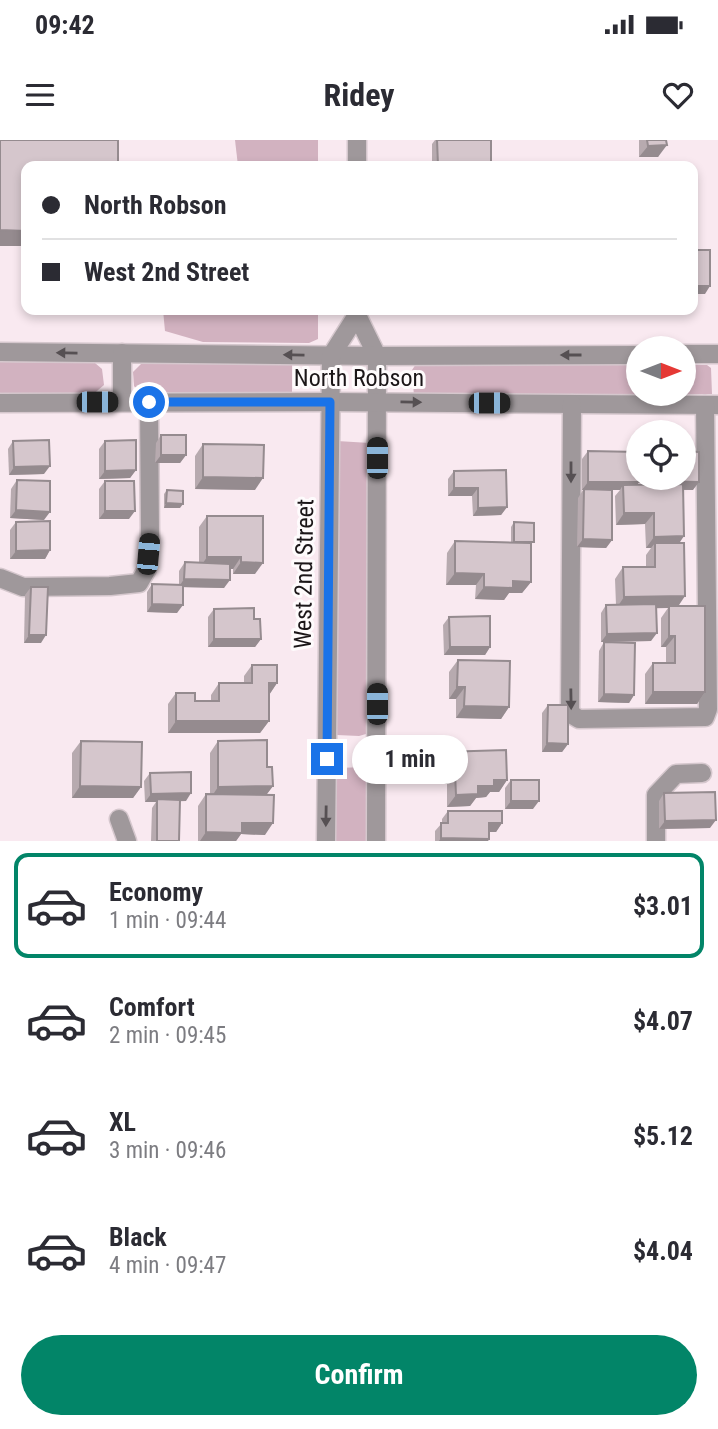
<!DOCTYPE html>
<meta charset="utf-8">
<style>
body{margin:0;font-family:"Roboto Condensed",sans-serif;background:#f2f2f3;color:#2b2b33;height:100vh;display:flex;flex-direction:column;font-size:26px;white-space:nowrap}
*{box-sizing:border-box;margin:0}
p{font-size:23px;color:#7c7c81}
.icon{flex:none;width:38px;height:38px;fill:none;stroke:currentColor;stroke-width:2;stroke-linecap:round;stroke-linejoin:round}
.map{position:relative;height:701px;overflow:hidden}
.side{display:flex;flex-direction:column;background:#fff;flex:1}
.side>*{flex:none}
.hud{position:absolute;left:21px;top:21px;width:677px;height:154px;border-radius:14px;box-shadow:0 4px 10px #0003;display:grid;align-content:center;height:154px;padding:0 21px;background:#fff}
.needle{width:46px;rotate:90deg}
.tools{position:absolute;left:626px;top:196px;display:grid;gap:14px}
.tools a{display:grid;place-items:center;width:70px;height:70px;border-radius:50%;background:#fff;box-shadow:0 4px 10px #0003;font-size:35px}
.end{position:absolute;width:32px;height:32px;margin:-16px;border:9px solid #1a73e8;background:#fff;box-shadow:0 0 0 4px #fff}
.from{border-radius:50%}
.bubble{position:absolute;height:49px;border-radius:24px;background:#fff;box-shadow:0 4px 10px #0003;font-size:23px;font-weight:700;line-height:49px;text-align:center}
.car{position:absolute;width:21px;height:42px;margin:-21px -10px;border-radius:9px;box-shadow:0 0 5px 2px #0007;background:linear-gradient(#222 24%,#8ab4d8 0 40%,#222 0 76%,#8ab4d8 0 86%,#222 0)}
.hud b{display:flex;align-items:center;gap:24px;height:66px;font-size:26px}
.hud b+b{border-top:2px solid #e1e1e2}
.hud i{width:18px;height:18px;background:#2b2b33}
ul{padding:12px 0 0;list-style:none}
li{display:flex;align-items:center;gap:21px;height:105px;margin:0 14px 10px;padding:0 7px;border:4px solid transparent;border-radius:14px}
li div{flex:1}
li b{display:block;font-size:26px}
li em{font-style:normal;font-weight:700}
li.active{border-color:#028568}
li>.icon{width:63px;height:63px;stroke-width:1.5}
.cta{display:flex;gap:14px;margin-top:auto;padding:14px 21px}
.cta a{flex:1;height:80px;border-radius:42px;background:#028568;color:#fff;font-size:28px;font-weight:700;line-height:80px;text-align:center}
.status{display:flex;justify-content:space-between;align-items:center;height:49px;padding:0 35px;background:#fff;direction:ltr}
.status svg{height:19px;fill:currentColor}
header{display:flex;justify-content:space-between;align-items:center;height:91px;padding:0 21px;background:#fff;font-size:32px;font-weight:700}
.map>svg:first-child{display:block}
</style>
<div class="status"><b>09:42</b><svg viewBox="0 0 49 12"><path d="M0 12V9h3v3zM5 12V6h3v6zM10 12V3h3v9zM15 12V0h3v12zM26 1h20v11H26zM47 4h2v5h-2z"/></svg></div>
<header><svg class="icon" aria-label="menu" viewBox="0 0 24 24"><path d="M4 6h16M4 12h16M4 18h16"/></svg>Ridey<svg class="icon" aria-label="heart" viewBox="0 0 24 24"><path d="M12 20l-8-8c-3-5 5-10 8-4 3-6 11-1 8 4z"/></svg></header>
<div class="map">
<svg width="718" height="701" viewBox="0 0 718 701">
<rect width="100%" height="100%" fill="#f9e9f0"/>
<g fill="#d2b2c0">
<polygon points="235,0 318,0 318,26 238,26"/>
<polygon points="163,170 318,170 318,199 309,203 203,202 165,191"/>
<polygon points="0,222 95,223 102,229 104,245 91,256 0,255"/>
<polygon points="143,222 288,223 292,225 292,252 284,257 141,254 134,246 133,232"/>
<polygon points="416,224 639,225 639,254 684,254 684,225 707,225 711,228 712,254 414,256 412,230"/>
<polygon points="337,301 370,303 366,594 359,596 337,595 335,590"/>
<polygon points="367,627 367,701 335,701 335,628"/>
</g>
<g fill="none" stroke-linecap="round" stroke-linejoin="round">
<g stroke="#d5c7cd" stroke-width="21">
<g id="minor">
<polyline points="357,0 357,26"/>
<polyline points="357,170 357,175 377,216 376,701"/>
<polyline points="0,212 377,216 639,215"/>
<polyline points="684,214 718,214"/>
<polyline points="122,262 122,213"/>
<polyline points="0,263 330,262 718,265"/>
<polyline points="572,264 570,571 574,576 579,579 705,577 708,569 705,265"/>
<polyline points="0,438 23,447 110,446 139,443 147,429 150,398 149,262"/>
<polyline points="119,679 127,701"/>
<polyline points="326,701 331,216 357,175"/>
<polyline points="656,701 656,655 676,634 702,633"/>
</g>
</g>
<use href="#minor" stroke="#9f989b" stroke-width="18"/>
</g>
<g fill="#b7aaaf">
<polygon points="435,0 491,0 490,26 432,26 432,4"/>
<polygon points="639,0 666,0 658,17 639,17"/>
<polygon points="161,295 186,315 180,323 155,323 156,303"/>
<polygon points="13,301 44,334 9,335 8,309"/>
<polygon points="105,301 136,330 130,338 99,339 99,309"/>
<polygon points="203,304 255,350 195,349 195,316"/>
<polygon points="588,311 638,344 642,344 642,338 684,338 693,350 683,350 680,403 678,466 705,552 697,564 645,564 645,534 653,523 666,523 666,507 661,507 661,478 668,468 656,468 651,501 601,502 601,473 606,465 616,465 615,439 623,427 646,427 646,415 651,408 646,408 645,384 616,385 615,356 620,350 612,350 612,400 606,408 577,407 578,358 583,350 582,350 582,319"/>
<polygon points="454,331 507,367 501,375 473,376 472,356 448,356 448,339"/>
<polygon points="17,340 44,380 10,378 11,349"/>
<polygon points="105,341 129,379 99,379 99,349"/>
<polygon points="167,350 180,368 164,368 164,354"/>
<polygon points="207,376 255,434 233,434 233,429 230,429 224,448 183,447 177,473 147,472 147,452 152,444 179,444 179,431 185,422 199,423 199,387"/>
<polygon points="16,382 50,410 45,419 10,419 10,390"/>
<polygon points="514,382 531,406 531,442 522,453 509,453 504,460 475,459 476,445 446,445 447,413 455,401 511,402 511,387"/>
<polygon points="31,447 41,503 24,503 25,455"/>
<polygon points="214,469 254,479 261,499 255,507 208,507 208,477"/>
<polygon points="449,477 490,507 485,515 444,515 443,485"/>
<polygon points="604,502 634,555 629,563 598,562 599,511"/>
<polygon points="458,520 509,567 501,579 456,578 456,559 449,559 449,532"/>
<polygon points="252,525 277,543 269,555 269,581 260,593 168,593 168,564 176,553 195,561 211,561 211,555 219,543 244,543 244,536"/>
<polygon points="548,565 568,604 562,612 542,612 542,573"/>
<polygon points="81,601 141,647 133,658 72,658 72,613"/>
<polygon points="218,601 267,627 273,646 266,655 265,695 241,694 236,701 198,701 198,666 206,654 210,654 210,613"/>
<polygon points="442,612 507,640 499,652 490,652 486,657 476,658 470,666 447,667 447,644 434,644 434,623"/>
<polygon points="150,633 186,661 180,661 179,701 151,701 152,668 156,662 145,662 144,641"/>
<polygon points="511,640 533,669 505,669 505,648"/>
<polygon points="664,653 710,688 659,689 659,661"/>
<polygon points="448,671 502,683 496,692 489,692 489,699 488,701 435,701 435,691 442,683 442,679"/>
</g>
<g fill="#958b8f">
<polygon points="667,5 658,17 639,17 648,6"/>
<polygon points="491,24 490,26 437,26 438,25"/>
<polygon points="0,90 26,91 26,106 0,106"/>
<polygon points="693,146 710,146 705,154 693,154"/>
<polygon points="161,315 186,315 180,323 155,323"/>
<polygon points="50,326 44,334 9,335 14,327"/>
<polygon points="136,330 130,338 99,339 105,331"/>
<polygon points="203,337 263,338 255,350 195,349"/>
<polygon points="647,341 699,342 693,350 642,349"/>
<polygon points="588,342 639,342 634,350 623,345 620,350 582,350"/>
<polygon points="454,348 478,348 472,356 448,356"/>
<polygon points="166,363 183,364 180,368 164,368"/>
<polygon points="507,367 501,375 473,376 478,368"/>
<polygon points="16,370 50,372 44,380 10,378"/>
<polygon points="105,371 135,371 129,379 99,379"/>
<polygon points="624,373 654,373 645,384 616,385"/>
<polygon points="684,396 676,408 655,403 651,408 646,408 654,397"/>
<polygon points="583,399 612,400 606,408 577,407"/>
<polygon points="50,410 45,419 10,419 16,411"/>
<polygon points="207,417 241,417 233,429 199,429"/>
<polygon points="241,422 263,423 255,434 233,434"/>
<polygon points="455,433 484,434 476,445 446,445"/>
<polygon points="184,439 230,440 224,448 179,447"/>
<polygon points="513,441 531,442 522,453 509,453 504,460 475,459 484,447"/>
<polygon points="685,456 677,468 669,466 668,468 616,469 624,457"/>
<polygon points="152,464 183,465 177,473 147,472"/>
<polygon points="657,493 651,501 601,502 607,494"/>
<polygon points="29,495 46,495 41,503 24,503"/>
<polygon points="669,496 675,496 666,507 661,507"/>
<polygon points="214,499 261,499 255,507 208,507"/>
<polygon points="450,507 490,507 485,515 444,515"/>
<polygon points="269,543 277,543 269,555 260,555"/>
<polygon points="457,547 465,547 456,559 449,559"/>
<polygon points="653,552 705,552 697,564 645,564"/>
<polygon points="604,554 634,555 629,563 598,562"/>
<polygon points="464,566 509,567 501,579 456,578"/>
<polygon points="176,581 269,581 260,593 168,593"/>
<polygon points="547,603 568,604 562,612 542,612"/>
<polygon points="455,632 447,644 434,644 443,633"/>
<polygon points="494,640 507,640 499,652 490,652 486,657 476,658 470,666 447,667 456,655"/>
<polygon points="80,646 141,647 133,658 72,658"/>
<polygon points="273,646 264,658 210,659 218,647"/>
<polygon points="191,653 186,661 157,662 157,659 156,662 145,662 151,654"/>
<polygon points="511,661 539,661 533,669 505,669"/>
<polygon points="716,680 710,688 659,689 665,681"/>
<polygon points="242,683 273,683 265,695 241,694 236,701 200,701 206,692"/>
<polygon points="489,683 502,683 496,692 484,692"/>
<polygon points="441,698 489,699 488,701 439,701"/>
</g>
<g fill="#d5c6cc" stroke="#958b8f" stroke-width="2">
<polygon points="0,0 118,0 118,26 26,26 26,91 0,90"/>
<polygon points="437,0 491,0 491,24 438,25"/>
<polygon points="647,0 666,0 667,5 648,6"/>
<rect x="693" y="110" width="17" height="36"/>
<rect x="161" y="295" width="25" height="20"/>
<polygon points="49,300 50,326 14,327 13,301"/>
<polygon points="136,300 136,330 105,331 105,301"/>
<polygon points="203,304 264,305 263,338 203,337"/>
<polygon points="588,311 639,312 639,342 588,342"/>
<polygon points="684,311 699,312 699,342 647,341 647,338 684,338"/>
<polygon points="506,330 507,367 478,368 478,348 454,348 454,331"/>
<polygon points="17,340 50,341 50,372 16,370"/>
<polygon points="105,341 134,341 135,371 105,371"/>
<polygon points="683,344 684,396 654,397 654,373 624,373 623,345"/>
<polygon points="584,349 612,350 612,400 583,399"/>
<polygon points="167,350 183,351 183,364 166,363"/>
<polygon points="207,376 263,376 263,423 241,422 241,417 207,417"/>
<polygon points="50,381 50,410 16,411 16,382"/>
<polygon points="514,382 534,383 534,402 514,402"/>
<polygon points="455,401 531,403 531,442 513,441 513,448 484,447 484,434 455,433"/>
<polygon points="655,403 684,403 685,456 624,457 623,427 655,427"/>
<polygon points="185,422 230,424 230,440 184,439"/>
<polygon points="152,444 183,445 183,465 152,464"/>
<polygon points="31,447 48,447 46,495 29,495"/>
<polygon points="656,464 657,493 607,494 606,465"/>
<polygon points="669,466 705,466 705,552 653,552 653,523 675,523 675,496 669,496"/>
<polygon points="254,468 254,479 260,479 261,499 214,499 214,469"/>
<polygon points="490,476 490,507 450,507 449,477"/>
<polygon points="604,502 635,503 634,555 604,554"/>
<polygon points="458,520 510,521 509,567 464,566 465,547 457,547"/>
<polygon points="252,525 277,525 277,543 269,543 269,581 176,581 176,553 195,553 195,561 219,561 219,543 252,543"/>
<polygon points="548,565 568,565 568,604 547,603"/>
<polygon points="267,600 267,627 272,627 273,646 218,647 218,601"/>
<polygon points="81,601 142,602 141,647 80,646"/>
<polygon points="506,610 507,640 494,640 494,646 478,646 478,654 456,655 455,632 443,633 442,612"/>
<polygon points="191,632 191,653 151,654 150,633"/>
<rect x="511" y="640" width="28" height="21"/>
<polygon points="715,652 716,680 665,681 664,653"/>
<polygon points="206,654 274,655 273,683 242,683 242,693 206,692"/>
<polygon points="157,659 180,660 179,701 157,701"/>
<polygon points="448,671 502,671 502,683 489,683 489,699 441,698 441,683 448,683"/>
</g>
<defs><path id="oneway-solid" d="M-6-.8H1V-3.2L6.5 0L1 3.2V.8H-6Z" transform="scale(1.75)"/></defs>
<g fill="#565053">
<use href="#oneway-solid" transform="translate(67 213) rotate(-179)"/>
<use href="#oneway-solid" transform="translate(294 215) rotate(-179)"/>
<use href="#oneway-solid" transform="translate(571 215) rotate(180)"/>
<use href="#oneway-solid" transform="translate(411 262) rotate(1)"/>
<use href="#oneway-solid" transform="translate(571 332) rotate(90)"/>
<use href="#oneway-solid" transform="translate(571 559) rotate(89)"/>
<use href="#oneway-solid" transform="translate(326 676) rotate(91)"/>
</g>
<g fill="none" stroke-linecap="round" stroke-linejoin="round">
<polyline stroke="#1a73e8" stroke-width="9" points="149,262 330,262 327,619"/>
</g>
<g text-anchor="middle" stroke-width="6" stroke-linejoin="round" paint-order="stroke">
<g font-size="24" fill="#1b1618" stroke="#fefbfc">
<text x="359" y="246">North Robson</text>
<text transform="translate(304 434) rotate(-89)" y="8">West 2nd Street</text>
</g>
</g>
</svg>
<div class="tools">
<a><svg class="needle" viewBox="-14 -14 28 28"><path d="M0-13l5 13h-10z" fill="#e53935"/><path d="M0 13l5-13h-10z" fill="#7c7c81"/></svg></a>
<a><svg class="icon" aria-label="locate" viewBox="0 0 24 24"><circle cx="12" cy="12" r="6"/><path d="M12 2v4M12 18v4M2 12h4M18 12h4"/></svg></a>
</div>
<i class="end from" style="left:149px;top:262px"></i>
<i class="end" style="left:327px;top:619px"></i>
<div class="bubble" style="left:352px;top:595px;width:116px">1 min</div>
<i class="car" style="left:97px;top:262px;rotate:90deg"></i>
<i class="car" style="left:489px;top:263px;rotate:90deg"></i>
<i class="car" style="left:377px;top:318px;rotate:0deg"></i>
<i class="car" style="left:148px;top:414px;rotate:5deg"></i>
<i class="car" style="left:377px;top:564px;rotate:0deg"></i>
<div class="hud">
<b><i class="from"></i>North Robson</b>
<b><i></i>West 2nd Street</b>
</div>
</div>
<section class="side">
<ul>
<li class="active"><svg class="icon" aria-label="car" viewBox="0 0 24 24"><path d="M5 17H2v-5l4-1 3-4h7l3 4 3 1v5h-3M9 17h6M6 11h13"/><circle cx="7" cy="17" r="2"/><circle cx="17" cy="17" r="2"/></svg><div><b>Economy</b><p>1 min · 09:44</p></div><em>$3.01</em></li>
<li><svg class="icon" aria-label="car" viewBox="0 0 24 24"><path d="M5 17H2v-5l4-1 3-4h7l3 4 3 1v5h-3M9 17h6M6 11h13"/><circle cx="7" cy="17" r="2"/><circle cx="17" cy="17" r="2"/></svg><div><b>Comfort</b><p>2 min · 09:45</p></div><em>$4.07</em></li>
<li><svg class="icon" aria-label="car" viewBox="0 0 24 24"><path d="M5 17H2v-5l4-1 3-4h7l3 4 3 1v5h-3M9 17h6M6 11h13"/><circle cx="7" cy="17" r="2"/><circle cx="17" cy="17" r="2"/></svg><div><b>XL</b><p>3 min · 09:46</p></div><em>$5.12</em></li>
<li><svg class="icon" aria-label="car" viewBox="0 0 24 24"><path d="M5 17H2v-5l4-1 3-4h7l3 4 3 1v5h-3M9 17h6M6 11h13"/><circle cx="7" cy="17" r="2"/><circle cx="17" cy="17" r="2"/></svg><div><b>Black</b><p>4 min · 09:47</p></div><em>$4.04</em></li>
</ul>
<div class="cta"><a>Confirm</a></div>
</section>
